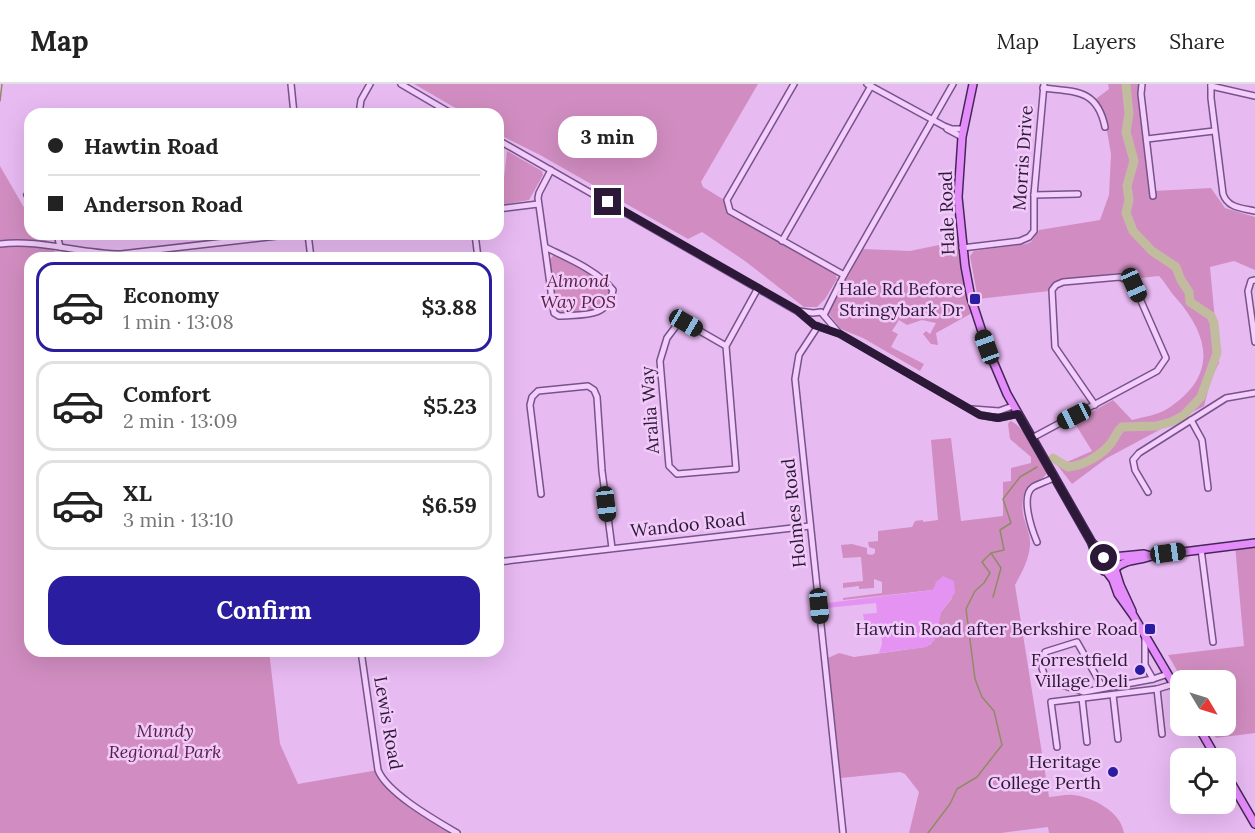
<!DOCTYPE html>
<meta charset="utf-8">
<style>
body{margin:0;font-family:Lora,serif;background:#f2f2f2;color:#222;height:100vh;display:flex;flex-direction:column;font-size:22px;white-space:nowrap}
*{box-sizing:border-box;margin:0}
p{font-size:20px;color:#767676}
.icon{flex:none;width:33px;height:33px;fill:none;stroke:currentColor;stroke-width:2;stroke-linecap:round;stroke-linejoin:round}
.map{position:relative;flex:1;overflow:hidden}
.drawer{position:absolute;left:24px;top:168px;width:480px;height:405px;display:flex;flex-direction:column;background:#fff;border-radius:18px;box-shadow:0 6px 24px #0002}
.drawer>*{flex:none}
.guide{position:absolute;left:24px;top:24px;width:480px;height:132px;border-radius:18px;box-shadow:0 6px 24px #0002;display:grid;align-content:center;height:132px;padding:0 24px;background:#fff}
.needle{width:39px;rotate:128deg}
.tools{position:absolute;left:1170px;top:586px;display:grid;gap:12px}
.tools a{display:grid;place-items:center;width:66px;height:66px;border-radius:12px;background:#fff;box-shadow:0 6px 24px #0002;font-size:30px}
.end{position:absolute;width:27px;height:27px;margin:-14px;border:8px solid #2c1938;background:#fff;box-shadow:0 0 0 3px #fff}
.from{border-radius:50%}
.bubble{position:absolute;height:42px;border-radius:18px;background:#fff;box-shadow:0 6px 24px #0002;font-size:20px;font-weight:700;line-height:42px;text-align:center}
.car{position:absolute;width:18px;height:36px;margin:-18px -9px;border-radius:8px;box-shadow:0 0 4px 2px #0007;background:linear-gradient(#222 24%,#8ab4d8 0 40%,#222 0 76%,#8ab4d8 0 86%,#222 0)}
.guide b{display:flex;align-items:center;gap:21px;height:57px;font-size:22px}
.guide b+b{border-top:2px solid #e0e0e0}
.guide i{width:15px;height:15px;background:#222}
ul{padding:10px 0 0;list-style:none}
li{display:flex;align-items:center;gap:18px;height:90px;margin:0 12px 9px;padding:0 12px;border:3px solid #e0e0e0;border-radius:18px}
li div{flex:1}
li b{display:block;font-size:22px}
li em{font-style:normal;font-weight:700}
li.selected{border-color:#2b1da0}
li>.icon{width:54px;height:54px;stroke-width:1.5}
.action{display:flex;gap:12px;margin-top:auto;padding:12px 24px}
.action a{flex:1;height:69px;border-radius:18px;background:#2b1da0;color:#fff;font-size:24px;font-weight:700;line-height:69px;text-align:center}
header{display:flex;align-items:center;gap:36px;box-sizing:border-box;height:84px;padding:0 30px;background:#fff;border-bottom:2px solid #e0e0e0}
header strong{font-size:28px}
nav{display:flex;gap:33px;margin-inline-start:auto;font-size:21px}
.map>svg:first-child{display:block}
</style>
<header>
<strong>Map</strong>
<nav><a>Map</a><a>Layers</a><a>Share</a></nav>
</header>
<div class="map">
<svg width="1255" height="749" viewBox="0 0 1255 749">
<rect width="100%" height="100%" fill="#e8baf2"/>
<g fill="#d18dc1">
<polygon points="414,0 758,0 701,98 703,103 726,117 729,128 835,189 837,195 825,215 817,223 804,223 745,177 702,148 688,155 540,71 498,50 498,30 466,30"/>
<path d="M1108,0H1143L1153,107L1211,104L1225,124L1255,133V186L1234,177L1210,183L1219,279L1211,295L1204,322L1107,374L1072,400L1058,382L1092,367L1074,338L1113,316L1132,336C1143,333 1158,331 1167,325C1217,293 1211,254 1176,214C1170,208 1166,199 1159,192L1131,195L1118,189L1070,195L1053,201L1049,207L978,215L970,172L974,167L1026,160L1031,158L1039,146L1100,136L1109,111L1111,70L1107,47L1093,17L1109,5Z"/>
<polygon points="507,67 542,87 543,91 529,116 501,121"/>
<polygon points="0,82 30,134 30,150 42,150 55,168 84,174 30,174 30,567 269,567 280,660 298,700 378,686 393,706 459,749 0,749"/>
<polygon points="958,157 963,194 972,229 936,249 938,261 931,260 923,250 926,247 930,250 936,239 922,236 907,241 899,236 892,247 898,250 891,263 924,280 920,287 863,254 841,245 828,229 863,165 910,167"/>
<polygon points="557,169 606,197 613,206 612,213 598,229 562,231 556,226 550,176 554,170"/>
<path d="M1010,337C1024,341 1041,375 1047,389C1041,399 1028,398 1024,411C1018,434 1031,443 1030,461C1029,476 1022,488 1015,501L1049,713C1057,713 1066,710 1073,711C1093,713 1121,728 1124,749H1049L1048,743L1001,749H909L919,708L905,690L900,688L841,694L828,574L839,569L854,573L925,563L931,560L941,528L952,514L935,503L933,506L843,516V514L882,509V498L874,495V504L859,505V502L843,504V499L863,497L861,473L843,474L841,461L852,460L867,464V470L872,471L875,469V465L869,463L868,458L878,457V447L912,443L915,437L923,436V438L938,436L931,356L951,354L961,437L1003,432V398L1011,397V384L1031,379V373L1010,355L1008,340Z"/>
<polygon points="1255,458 1255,649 1216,654 1209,642 1226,642 1226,597 1183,597 1168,571 1244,562 1235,461"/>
</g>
<polygon fill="#e493f2" points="943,492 954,497 955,509 941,528 939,540 933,550 935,556 926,563 879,569 882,560 881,546 866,547 863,530 877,529 876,519 827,524 827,519 933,506 936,498"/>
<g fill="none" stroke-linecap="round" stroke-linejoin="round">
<g stroke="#908b66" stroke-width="1.5">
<polyline points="0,17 2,0"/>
<polyline points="993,513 1001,484 991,469 1004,466 1000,446 1011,439 1003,415 1020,393 1037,383"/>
<polyline points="928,749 950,720 957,705 977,693 1002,661 994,627 982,613 975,595 966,525 975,507 984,499 990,489 982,478 991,469"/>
</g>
<path stroke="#c2bc9f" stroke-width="9" d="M1053,374L1068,383C1083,382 1102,371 1111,359C1116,353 1116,348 1122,343L1156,342L1171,338L1183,332L1201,313L1217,269L1214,239L1211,232L1190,218L1189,208L1181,196L1176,183L1152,167L1133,147L1126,129L1129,116L1127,102L1134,77L1126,48L1129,30L1126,0"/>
<g stroke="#77538b" stroke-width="8">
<g id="minor">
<polyline points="291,0 294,30"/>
<polyline points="401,0 452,30"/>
<polyline points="794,0 727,116 730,127 844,191"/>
<polyline points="867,0 944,42 952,45 963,45"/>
<polyline points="1142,0 1141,10 1153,112"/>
<path d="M1211,0V14L1223,110C1228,124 1241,124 1255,127"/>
<polyline points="1211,2 1255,12"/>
<path d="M1043,4C1076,8 1097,5 1105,43"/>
<polyline points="359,30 361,16 370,0"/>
<polyline points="947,45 962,53"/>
<polyline points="1147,55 1214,47"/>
<polyline points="498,56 797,227 814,241 840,250 980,331 998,334 1018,330"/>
<polyline points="27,111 30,115"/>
<polyline points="1034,111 1078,110"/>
<polyline points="498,125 538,120"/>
<polyline points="57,150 60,163"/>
<polyline points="308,150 311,174"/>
<polyline points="475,150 478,174"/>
<polyline points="782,157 871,2"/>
<path d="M0,160C41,155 80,170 121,170L294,150"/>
<path d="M545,163C567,174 597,186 613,206C608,235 582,230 559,232L554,229L538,114L539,109L551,86"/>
<polyline points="962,164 1020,157 1029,153 1034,147 1034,111 1044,0"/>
<polyline points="1255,196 1251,197 1248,207 1255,258"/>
<polyline points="799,227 813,229 821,228 839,249"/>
<polyline points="824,231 844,191 953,0"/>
<polyline points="818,242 799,271 795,295 843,749"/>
<polyline points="726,262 686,239 676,242 667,254 660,277 669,382 677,390 736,385 726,262 758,204"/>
<polyline points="972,325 999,327 1013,322"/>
<polyline points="1191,336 1202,356 1208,404"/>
<polyline points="1032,354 1157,287 1166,274 1134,201 1127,196 1120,193 1063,198 1056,201 1052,206 1055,263 1095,321"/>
<polyline points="1148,408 1135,386 1133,376 1139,369 1226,314 1255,309"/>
<polyline points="541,410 530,321 532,313 538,307 588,302 594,306 597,313 602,387 612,464"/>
<path d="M1037,458C1032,446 1020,412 1033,403C1040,399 1048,397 1055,393"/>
<polyline points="1201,465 1213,558"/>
<polyline points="498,478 810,442"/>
<polyline points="1145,554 1145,581 1153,595"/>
<path d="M361,567L378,686C387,709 435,736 457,749"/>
<polyline points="1103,604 1077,558 1045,568 1042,584 1046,596 1084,608 1153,595 1168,590"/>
<polyline points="1157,605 1162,650"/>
<polyline points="1113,611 1118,655"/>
<polyline points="1082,614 1087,658"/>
<polyline points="1057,663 1051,618 1157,605 1174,600"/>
</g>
</g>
<g stroke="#432857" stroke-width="10">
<g id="major">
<polyline points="973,0 962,53 958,113 965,182 971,214 987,263 1007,310 1092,459 1106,472 1115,475 1117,482 1112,488 1104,487 1101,482 1101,477 1106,472"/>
<polyline points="1092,459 1094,466 1101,480"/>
<polyline points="1113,473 1144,470 1151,472"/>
<path d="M1116,484C1126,475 1138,477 1151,472L1255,459"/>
<polyline points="1115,485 1120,501 1132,527"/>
<polyline points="1107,488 1113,496 1118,510 1133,531 1180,611"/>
<polyline points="1198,642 1217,675"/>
<polyline points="1226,690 1255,740"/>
</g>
</g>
<use href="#minor" stroke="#f4cefc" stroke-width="5"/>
<use href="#major" stroke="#e58cfb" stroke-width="7"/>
</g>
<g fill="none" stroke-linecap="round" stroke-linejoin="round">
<polyline stroke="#2c1938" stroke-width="8" points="608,118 797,226 814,241 840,250 980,331 998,334 1018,330 1092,459 1094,466 1101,480 1104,474"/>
</g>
<g fill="#2b1da0" stroke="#f1caf9" stroke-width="2">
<rect x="969" y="209" width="12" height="12" rx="3"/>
<rect x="1144" y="539" width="12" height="12" rx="3"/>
<circle cx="1140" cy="586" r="6"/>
<circle cx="1113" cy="688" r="6"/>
</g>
<g text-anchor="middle" stroke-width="5" stroke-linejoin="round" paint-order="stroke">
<g font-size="18" fill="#2c1938" stroke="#f1caf9">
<text transform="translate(1023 74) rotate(-86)" y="6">Morris Drive</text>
<text transform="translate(947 129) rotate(-92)" y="6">Hale Road</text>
<text transform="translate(650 326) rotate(-94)" y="6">Aralia Way</text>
<text transform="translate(794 429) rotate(-96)" y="6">Holmes Road</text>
<text transform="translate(688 441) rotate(-6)" y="6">Wandoo Road</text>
<text transform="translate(388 639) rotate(80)" y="6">Lewis Road</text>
</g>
<g font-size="18" font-style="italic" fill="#561e42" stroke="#f1caf9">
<text x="578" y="203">Almond<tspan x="578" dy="21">Way POS</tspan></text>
<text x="165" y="653">Mundy<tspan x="165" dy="21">Regional Park</tspan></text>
</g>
<g font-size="18" fill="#2c1938" stroke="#f1caf9" text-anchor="end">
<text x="963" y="211">Hale Rd Before<tspan x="963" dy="21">Stringybark Dr</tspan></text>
<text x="1138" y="551">Hawtin Road after Berkshire Road</text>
<text x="1128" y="582">Forrestfield<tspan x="1128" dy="21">Village Deli</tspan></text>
<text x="1101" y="684">Heritage<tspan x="1101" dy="21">College Perth</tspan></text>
</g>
</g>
</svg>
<div class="tools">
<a><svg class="needle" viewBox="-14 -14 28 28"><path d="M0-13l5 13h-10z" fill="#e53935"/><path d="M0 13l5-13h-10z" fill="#767676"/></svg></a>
<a><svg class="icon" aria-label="locate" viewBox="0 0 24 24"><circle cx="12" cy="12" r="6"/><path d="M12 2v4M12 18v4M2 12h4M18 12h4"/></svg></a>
</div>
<i class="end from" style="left:1104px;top:474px"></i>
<i class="end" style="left:608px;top:118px"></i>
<div class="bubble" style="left:558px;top:32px;width:99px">3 min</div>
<i class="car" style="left:1134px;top:201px;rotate:156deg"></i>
<i class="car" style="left:686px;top:239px;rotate:120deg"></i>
<i class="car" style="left:987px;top:263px;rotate:340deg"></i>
<i class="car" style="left:1074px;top:332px;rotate:243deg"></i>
<i class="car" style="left:606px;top:420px;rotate:173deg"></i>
<i class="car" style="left:1168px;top:469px;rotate:82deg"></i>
<i class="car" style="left:819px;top:522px;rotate:174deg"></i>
<div class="guide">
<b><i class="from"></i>Hawtin Road</b>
<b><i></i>Anderson Road</b>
</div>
<section class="drawer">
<ul>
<li class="selected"><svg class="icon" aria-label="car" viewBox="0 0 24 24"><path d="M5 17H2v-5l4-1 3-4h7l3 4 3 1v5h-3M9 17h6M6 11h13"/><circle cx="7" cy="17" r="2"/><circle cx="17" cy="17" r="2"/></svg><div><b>Economy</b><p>1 min · 13:08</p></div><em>$3.88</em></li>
<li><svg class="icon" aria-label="car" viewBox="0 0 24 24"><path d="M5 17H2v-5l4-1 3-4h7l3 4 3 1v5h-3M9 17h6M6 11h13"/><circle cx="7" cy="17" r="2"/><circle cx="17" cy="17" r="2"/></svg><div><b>Comfort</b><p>2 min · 13:09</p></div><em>$5.23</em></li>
<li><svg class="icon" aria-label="car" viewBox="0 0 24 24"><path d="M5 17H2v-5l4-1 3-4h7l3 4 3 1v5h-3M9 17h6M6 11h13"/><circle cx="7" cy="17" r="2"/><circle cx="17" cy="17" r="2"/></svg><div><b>XL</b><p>3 min · 13:10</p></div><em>$6.59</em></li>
</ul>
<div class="action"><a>Confirm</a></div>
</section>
</div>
